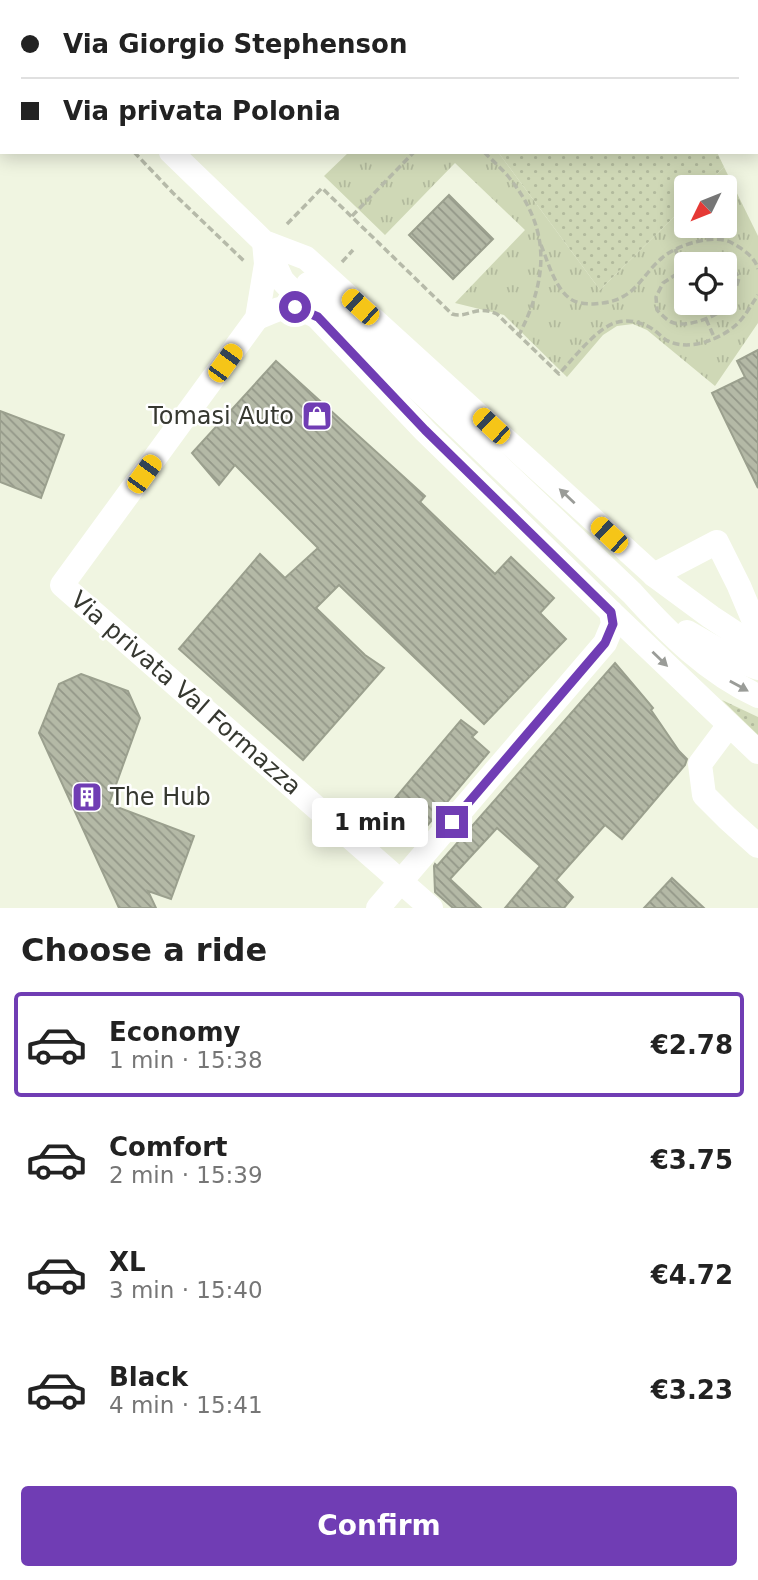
<!DOCTYPE html>
<meta charset="utf-8">
<style>
body{margin:0;font-family:"DejaVu Sans",sans-serif;background:#f6f6f6;color:#222;height:100vh;display:flex;flex-direction:column;font-size:26px;white-space:nowrap}
*{box-sizing:border-box;margin:0}
p{font-size:23px;color:#767676}
.icon{flex:none;width:38px;height:38px;fill:none;stroke:currentColor;stroke-width:2;stroke-linecap:round;stroke-linejoin:round}
.map{position:relative;height:908px;overflow:hidden}
.drawer{display:flex;flex-direction:column;background:#fff;flex:1}
.drawer>*{flex:none}
.hud{position:absolute;left:0px;top:0px;width:760px;height:154px;box-shadow:0 4px 18px #0003;display:grid;align-content:center;height:154px;padding:0 21px;background:#fff}
.needle{width:46px;rotate:227deg}
.fabs{position:absolute;left:674px;top:175px;display:grid;gap:14px}
.fabs a{display:grid;place-items:center;width:63px;height:63px;border-radius:7px;background:#fff;box-shadow:0 4px 18px #0003;font-size:35px}
.end{position:absolute;width:32px;height:32px;margin:-16px;border:9px solid #703db4;background:#fff;box-shadow:0 0 0 4px #fff}
.from{border-radius:50%}
.bubble{position:absolute;height:49px;border-radius:7px;background:#fff;box-shadow:0 4px 18px #0003;font-size:23px;font-weight:700;line-height:49px;text-align:center}
.car{position:absolute;width:21px;height:42px;margin:-21px -10px;border-radius:9px;box-shadow:0 0 5px 2px #0007;background:linear-gradient(#f5c518 24%,#345 0 40%,#f5c518 0 76%,#345 0 86%,#f5c518 0)}
.hud b{display:flex;align-items:center;gap:24px;height:66px;font-size:26px}
.hud b+b{border-top:2px solid #e0e0e0}
.hud i{width:18px;height:18px;background:#222}
ul{padding:0;list-style:none}
li{display:flex;align-items:center;gap:21px;height:105px;margin:0 14px 10px;padding:0 7px;border:4px solid transparent;border-radius:7px}
li div{flex:1}
li b{display:block;font-size:26px}
li em{font-style:normal;font-weight:700}
li.on{border-color:#703db4}
li>.icon{width:63px;height:63px;stroke-width:1.5}
h2{padding:0 21px;font-size:32px;line-height:84px}
.primary-button{display:flex;gap:14px;margin-top:auto;padding:14px 21px}
.primary-button a{flex:1;height:80px;border-radius:7px;background:#703db4;color:#fff;font-size:28px;font-weight:700;line-height:80px;text-align:center}
.map>svg:first-child{display:block}
</style>
<div class="map">
<svg width="758" height="908" viewBox="0 0 758 908">
<defs>
<pattern id="grass-dots" width="8" height="8" patternUnits="userSpaceOnUse" patternTransform="scale(1.75)"><rect width="8" height="8" fill="#cfd8b6"/><path d="M2 2h.1M6 6h.1" fill="none" stroke="#b2ba9d" stroke-width="1.8" stroke-linecap="round"/></pattern>
<pattern id="park-tufts" width="24" height="20" patternUnits="userSpaceOnUse" patternTransform="scale(1.75)"><rect width="24" height="20" fill="#cfd8b6"/><path d="M3 7l-1-3M5 7V3M7 7l1-3M15 17l-1-3M17 17v-4M19 17l1-3" fill="none" stroke="#b2ba9d"/></pattern>
<pattern id="building-back-hatch" width="6" height="6" patternUnits="userSpaceOnUse" patternTransform="scale(1.75)"><rect width="6" height="6" fill="#b4b9a6"/><path d="M-1 5l2 2M0 0l6 6M5-1l2 2" fill="none" stroke="#939788"/></pattern>
</defs>
<rect width="100%" height="100%" fill="#f0f5e1"/>
<g fill="url(#grass-dots)">
<polygon points="387,0 643,0 644,2 388,2"/>
<polygon points="498,152 717,152 724,167 703,187 686,187 686,205 600,290"/>
<polygon points="722,700 758,717 758,735"/>
</g>
<path fill="url(#park-tufts)" fill-rule="evenodd" d="M349,152H498L600,290L686,205V226H724V187H703L724,167L758,236V323L715,386L647,330L633,324L617,326L603,335L567,377L504,315L455,303L525,230L455,163L385,235L324,176ZM686,264H724V303H686Z"/>
<g fill="url(#building-back-hatch)" stroke="#9ba08e" stroke-width="2">
<polygon points="449,195 493,239 453,279 409,235"/>
<polygon points="758,350 758,488 712,393 745,377 737,361"/>
<polygon points="276,361 425,496 420,502 495,574 511,557 554,598 540,613 566,639 484,724 339,585 316,608 365,655 384,668 303,760 179,649 260,554 285,578 318,548 235,465 219,485 192,453"/>
<polygon points="0,411 64,435 41,498 0,482"/>
<polygon points="615,663 653,708 651,710 679,751 687,759 685,765 622,839 605,825 556,880 573,897 564,908 505,908 540,866 497,828 450,879 481,908 453,908 435,892 434,866 435,864 437,866"/>
<polygon points="81,674 128,691 140,718 109,804 194,836 171,899 148,891 156,908 119,908 39,733 59,684"/>
<polygon points="461,720 477,732 472,737 489,752 411,845 398,834 395,838 375,822"/>
<polygon points="672,878 704,908 644,908"/>
</g>
<g fill="none" stroke-linecap="round" stroke-linejoin="round">
<g stroke="#b6baa9" stroke-width="3.5" stroke-dasharray="7 3.5" stroke-linecap="butt">
<polyline points="134,152 173,193 244,261"/>
<path d="M484,152C492,160 500,167 507,175C551,228 549,276 519,335"/>
<polyline points="352,216 414,152"/>
<path d="M287,224L322,188L452,314C469,319 474,304 497,314L559,374C573,359 598,326 618,322C630,319 644,323 654,330C658,333 662,337 666,340C688,352 719,340 736,325C745,317 751,305 758,295"/>
<path d="M541,245C548,262 554,285 568,297C574,303 585,304 593,304C605,303 614,302 624,296C639,288 648,269 662,258C676,245 715,233 732,243C743,249 755,257 758,269"/>
<polyline points="675,249 684,268"/>
<polyline points="342,262 353,250"/>
<path d="M686,268L663,283L656,297L657,310C662,315 667,321 674,323C688,327 715,318 725,307C733,299 736,288 739,278C730,261 713,257 695,264"/>
<polyline points="706,319 715,339"/>
</g>
<g stroke="#fff" stroke-width="24">
<polyline points="15,2 15,0"/>
<polyline points="136,2 136,0"/>
<polyline points="0,53 2,51"/>
<polyline points="171,152 264,242 306,258 654,575 711,617 758,648"/>
<polyline points="264,242 266,264 257,318 62,585 431,908"/>
<polyline points="268,249 282,280 425,431 611,612 758,752"/>
<path d="M308,284L632,593C669,634 707,672 758,696"/>
<path d="M257,318C286,306 287,303 316,316"/>
<polyline points="654,575 717,542 739,586 758,631"/>
<polyline points="687,632 734,659 758,668"/>
<polyline points="729,725 700,764 704,795 727,818 758,846"/>
<polyline points="378,908 605,643 613,624 611,612"/>
</g>
</g>
<defs><path id="oneway-solid" d="M-6-.8H1V-3.2L6.5 0L1 3.2V.8H-6Z" transform="scale(1.75)"/></defs>
<g fill="#9a9c98">
<use href="#oneway-solid" transform="translate(567 496) rotate(-137)"/>
<use href="#oneway-solid" transform="translate(660 659) rotate(44)"/>
<use href="#oneway-solid" transform="translate(739 686) rotate(29)"/>
</g>
<g fill="none" stroke-linecap="round" stroke-linejoin="round">
<polyline stroke="#703db4" stroke-width="9" points="295,307 318,317 425,430 611,612 613,624 605,643 452,822"/>
</g>
<defs>
<g id="shop-square" transform="scale(1.575)"><rect x="-9" y="-9" width="18" height="18" rx="4" fill="#703db4" stroke="#fff"/><path d="M-5-2.5h2.3a2.7 3.5 0 0 1 5.4 0H5L5.5 6h-11ZM-1.5-2.5h3a1.5 2.3 0 0 0-3 0Z" fill="#fff"/></g>
<g id="building-square" transform="scale(1.575)"><rect x="-9" y="-9" width="18" height="18" rx="4" fill="#703db4" stroke="#fff"/><path d="M-4-6H4V6H1V3H-1V6H-4ZM-2.5-4.3h1.7v1.8h-1.7ZM.8-4.3h1.7v1.8H.8ZM-2.5-1h1.7V.8h-1.7ZM.8-1h1.7V.8H.8Z" fill="#fff"/></g>
</defs>
<g fill-rule="evenodd">
<use href="#shop-square" x="317" y="416"/>
<use href="#building-square" x="87" y="797"/>
</g>
<g text-anchor="middle" stroke-width="5" stroke-linejoin="round" paint-order="stroke">
<g font-size="24" fill="#363830" stroke="#fff" text-anchor="end">
<text x="294" y="424">Tomasi Auto</text>
<text x="110" y="805" text-anchor="start">The Hub</text>
</g>
<g font-size="24" fill="#363830" stroke="#fff">
<text transform="translate(186 693) rotate(41)" y="8">Via privata Val Formazza</text>
</g>
</g>
</svg>
<div class="fabs">
<a><svg class="needle" viewBox="-14 -14 28 28"><path d="M0-13l5 13h-10z" fill="#e53935"/><path d="M0 13l5-13h-10z" fill="#767676"/></svg></a>
<a><svg class="icon" aria-label="locate" viewBox="0 0 24 24"><circle cx="12" cy="12" r="6"/><path d="M12 2v4M12 18v4M2 12h4M18 12h4"/></svg></a>
</div>
<i class="end from" style="left:295px;top:307px"></i>
<i class="end" style="left:452px;top:822px"></i>
<div class="bubble" style="left:312px;top:798px;width:116px">1 min</div>
<i class="car" style="left:360px;top:307px;rotate:312deg"></i>
<i class="car" style="left:225px;top:363px;rotate:36deg"></i>
<i class="car" style="left:491px;top:426px;rotate:313deg"></i>
<i class="car" style="left:144px;top:474px;rotate:36deg"></i>
<i class="car" style="left:609px;top:535px;rotate:313deg"></i>
<div class="hud">
<b><i class="from"></i>Via Giorgio Stephenson</b>
<b><i></i>Via privata Polonia</b>
</div>
</div>
<section class="drawer">
<h2>Choose a ride</h2>
<ul>
<li class="on"><svg class="icon" aria-label="car" viewBox="0 0 24 24"><path d="M5 17H2v-5l4-1 3-4h7l3 4 3 1v5h-3M9 17h6M6 11h13"/><circle cx="7" cy="17" r="2"/><circle cx="17" cy="17" r="2"/></svg><div><b>Economy</b><p>1 min · 15:38</p></div><em>€2.78</em></li>
<li><svg class="icon" aria-label="car" viewBox="0 0 24 24"><path d="M5 17H2v-5l4-1 3-4h7l3 4 3 1v5h-3M9 17h6M6 11h13"/><circle cx="7" cy="17" r="2"/><circle cx="17" cy="17" r="2"/></svg><div><b>Comfort</b><p>2 min · 15:39</p></div><em>€3.75</em></li>
<li><svg class="icon" aria-label="car" viewBox="0 0 24 24"><path d="M5 17H2v-5l4-1 3-4h7l3 4 3 1v5h-3M9 17h6M6 11h13"/><circle cx="7" cy="17" r="2"/><circle cx="17" cy="17" r="2"/></svg><div><b>XL</b><p>3 min · 15:40</p></div><em>€4.72</em></li>
<li><svg class="icon" aria-label="car" viewBox="0 0 24 24"><path d="M5 17H2v-5l4-1 3-4h7l3 4 3 1v5h-3M9 17h6M6 11h13"/><circle cx="7" cy="17" r="2"/><circle cx="17" cy="17" r="2"/></svg><div><b>Black</b><p>4 min · 15:41</p></div><em>€3.23</em></li>
</ul>
<div class="primary-button"><a>Confirm</a></div>
</section>
